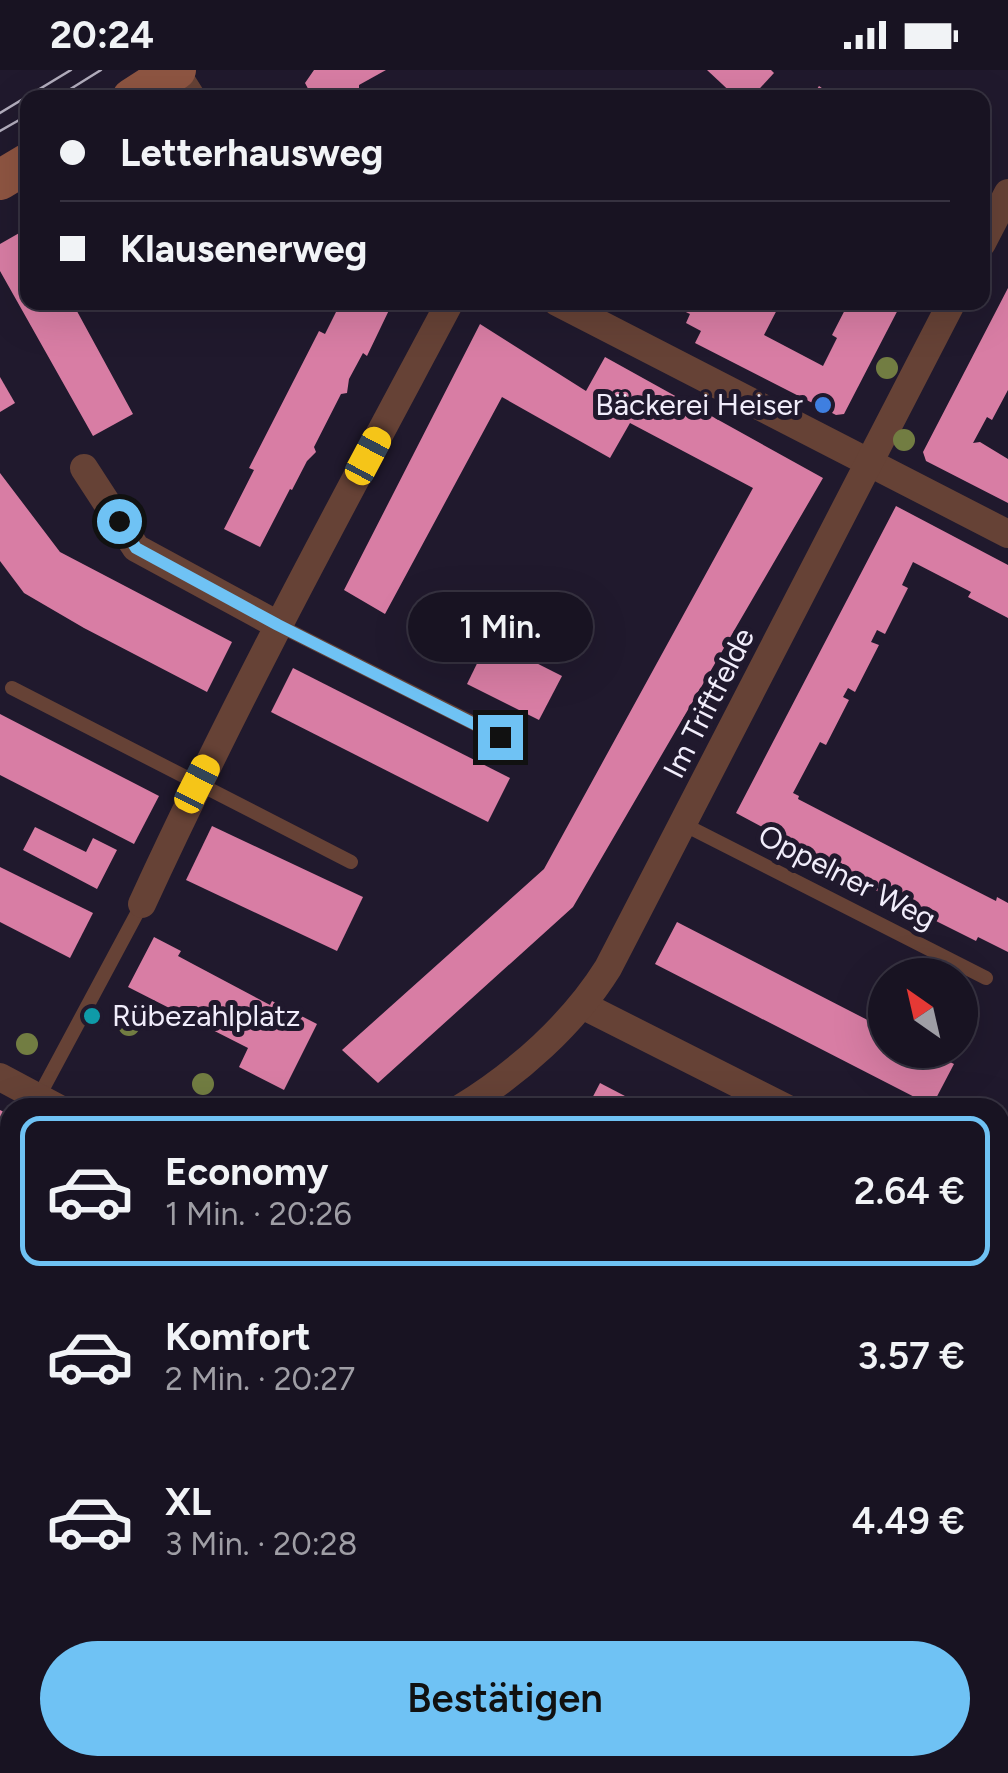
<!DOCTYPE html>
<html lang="de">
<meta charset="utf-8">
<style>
body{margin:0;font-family:Figtree,sans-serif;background:#211c2a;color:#f1f3f6;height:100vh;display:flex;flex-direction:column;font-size:38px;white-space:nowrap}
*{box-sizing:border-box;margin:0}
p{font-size:32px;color:#9f9ea5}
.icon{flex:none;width:55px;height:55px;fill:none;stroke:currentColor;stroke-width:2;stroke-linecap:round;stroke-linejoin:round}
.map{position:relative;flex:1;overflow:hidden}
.panel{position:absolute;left:0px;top:1028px;width:1010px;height:678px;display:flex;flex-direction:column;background:#181322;border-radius:30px 30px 0 0;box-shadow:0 10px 40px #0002,0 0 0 2px #363240}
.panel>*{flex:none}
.banner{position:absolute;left:20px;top:20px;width:970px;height:220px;border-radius:20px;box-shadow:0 10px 40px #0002,0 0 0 2px #363240;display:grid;align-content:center;height:220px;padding:0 40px;background:#181322}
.needle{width:65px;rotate:326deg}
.buttons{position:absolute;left:868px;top:888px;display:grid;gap:20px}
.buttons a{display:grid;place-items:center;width:110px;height:110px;border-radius:50%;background:#181322;box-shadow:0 10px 40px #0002,0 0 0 2px #363240;font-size:50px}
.end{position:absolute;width:45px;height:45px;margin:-22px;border:12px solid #6fc2f4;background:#111;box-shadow:0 0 0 5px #111}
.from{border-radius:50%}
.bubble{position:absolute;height:70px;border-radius:35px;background:#181322;box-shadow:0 10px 40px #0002,0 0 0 2px #363240;font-size:32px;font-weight:600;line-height:70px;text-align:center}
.car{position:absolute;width:30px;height:60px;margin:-30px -15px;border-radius:12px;box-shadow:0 0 8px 2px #0007;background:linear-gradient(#f5c518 24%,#345 0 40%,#f5c518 0 76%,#345 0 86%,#f5c518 0)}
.banner b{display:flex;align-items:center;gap:35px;height:95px;font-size:38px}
.banner b+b{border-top:2px solid #363240}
.banner i{width:25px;height:25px;background:#f1f3f6}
ul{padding:18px 0 0;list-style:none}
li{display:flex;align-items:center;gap:30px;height:150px;margin:0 20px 15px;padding:0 20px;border:5px solid transparent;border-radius:20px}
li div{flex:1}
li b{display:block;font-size:38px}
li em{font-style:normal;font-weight:600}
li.active{border-color:#6fc2f4}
li>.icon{width:90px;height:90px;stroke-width:1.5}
.button{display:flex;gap:20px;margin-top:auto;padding:20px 40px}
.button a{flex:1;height:115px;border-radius:60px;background:#6fc2f4;color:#111;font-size:40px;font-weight:600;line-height:115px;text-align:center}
.status{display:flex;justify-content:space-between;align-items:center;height:70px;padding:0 50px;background:#181322;direction:ltr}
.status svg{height:28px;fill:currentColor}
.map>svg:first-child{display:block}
</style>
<div class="status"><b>20:24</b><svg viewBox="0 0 49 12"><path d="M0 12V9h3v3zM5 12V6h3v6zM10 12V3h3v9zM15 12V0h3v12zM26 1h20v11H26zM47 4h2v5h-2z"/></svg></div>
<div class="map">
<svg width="1008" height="1703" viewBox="0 0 1008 1703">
<rect width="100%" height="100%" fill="#20192d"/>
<polygon fill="#321f1e" points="725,1695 784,1695 801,1703 721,1703"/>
<polygon fill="#374201" points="0,1508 10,1513 10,1652 0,1647"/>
<g fill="#d87da4">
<polygon points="314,0 386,0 359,15 359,23 369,28 313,28 305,13"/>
<polygon points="707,0 771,0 774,3 751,28 737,28"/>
<polygon points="819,16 836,28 811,28"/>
<polygon points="28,158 28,232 72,232 133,344 93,366 0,201 0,174"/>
<polygon points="1008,218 1008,320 992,350 987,347 973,373 980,372 1008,389 1008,433 926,391 923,382"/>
<polygon points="341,232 388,232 391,236 367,286 363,283 349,309 347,323 341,324 314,377 316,382 307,391 292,420 290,419 260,477 224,459 254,400 249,398 317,265 319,261 325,264"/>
<polygon points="665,232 781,232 764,265 823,296 837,268 832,265 849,232 902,232 844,344 836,345 695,273 701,261 686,253 690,244"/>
<polygon points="480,254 586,321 605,287 823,408 573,837 378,1013 342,980 544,799 753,418 630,353 610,388 502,327 385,544 344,520"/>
<polygon points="0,307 15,333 0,342"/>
<polygon points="0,403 60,482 232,572 207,622 84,558 24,523 0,491"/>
<polygon points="896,436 1008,495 1008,548 968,527 971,522 913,492 902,515 908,518 885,564 877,560 871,572 879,575 855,622 848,618 843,627 849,630 826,675 820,672 793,723 799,726 798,729 929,797 996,831 997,827 1008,833 1008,882 978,867 976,871 908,837 777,769 779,766 736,743"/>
<polygon points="489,569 562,606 539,650 467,614"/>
<polygon points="293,598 510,708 488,752 271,642"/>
<polygon points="0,644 159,726 134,774 0,705"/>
<polygon points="212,756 363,827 337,881 186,810"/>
<polygon points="35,757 86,782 93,768 117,780 97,819 23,780"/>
<polygon points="0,797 93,843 70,888 0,852"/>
<polygon points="677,852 885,959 885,980 926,980 954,994 932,1036 655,894"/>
<polygon points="154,867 181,881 178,886 191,893 270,935 272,931 317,954 284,1020 239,997 248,978 128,917"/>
<polygon points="600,1013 648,1038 587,1038"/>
<polygon points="0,1040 10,1045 10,1096 0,1091"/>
<polygon points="1000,1256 1008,1260 1008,1328 1000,1344"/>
<polygon points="1008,1561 1008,1594 1000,1589 1000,1575"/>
<polygon points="196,1695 326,1695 341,1703 211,1703"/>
<polygon points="867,1695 923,1695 939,1703 883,1703"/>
</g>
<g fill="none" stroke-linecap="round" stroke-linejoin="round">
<g stroke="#664236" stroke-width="14">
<polyline points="278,555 501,667"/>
<polyline points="12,618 351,792"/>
<polyline points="683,754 986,908"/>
<polyline points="38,1028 142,834"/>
<polyline points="806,1695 822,1703"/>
<polyline points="780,1703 784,1695"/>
</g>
<g stroke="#664236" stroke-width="28">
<polyline points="175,1 192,28"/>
<polyline points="982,173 1008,123"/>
<polyline points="557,232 1008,464"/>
<polyline points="84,398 136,478 278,555"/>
<path d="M142,834C236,629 344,431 450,232"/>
<polyline points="584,936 786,1038"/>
<polyline points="0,1007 58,1038"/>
<path d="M461,1038C518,1003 573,954 608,898L952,232"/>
<polyline points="1000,1504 1008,1508"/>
</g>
<g stroke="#8e5542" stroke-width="40">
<polyline points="132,28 176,0"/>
<polyline points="0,110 28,93"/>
<polyline points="1000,1081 1008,1066"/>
<polyline points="679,1703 684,1695"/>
</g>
<g stroke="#b2adbd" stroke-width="2.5">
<polyline points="56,28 101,0"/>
<polyline points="0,43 71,0"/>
<polyline points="0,61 28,45"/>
</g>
</g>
<g fill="#727d42">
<circle cx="887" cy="298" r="11"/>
<circle cx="904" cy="370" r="11"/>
<circle cx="129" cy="955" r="11"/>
<circle cx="27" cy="974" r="11"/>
<circle cx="203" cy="1014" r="11"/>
</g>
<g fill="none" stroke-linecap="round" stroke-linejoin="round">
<polyline stroke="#6fc2f4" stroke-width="12" points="119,451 136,478 278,555 500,667"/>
</g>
<circle fill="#3f7fe0" stroke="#20192d" stroke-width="4" cx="823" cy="335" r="10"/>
<circle fill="#0f9aa8" stroke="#20192d" stroke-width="4" cx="92" cy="946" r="10"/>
<g text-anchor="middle" stroke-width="10" stroke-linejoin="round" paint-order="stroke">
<g font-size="30" fill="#f1edfb" stroke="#20192d" text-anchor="end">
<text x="803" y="345">Bäckerei Heiser</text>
<text x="112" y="956" text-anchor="start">Rübezahlplatz</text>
</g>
<g font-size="30" fill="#f1edfb" stroke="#20192d">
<text transform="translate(709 633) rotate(-63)" y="10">Im Triftfelde</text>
<text transform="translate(847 807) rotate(27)" y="10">Oppelner Weg</text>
</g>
</g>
</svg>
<div class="buttons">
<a><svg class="needle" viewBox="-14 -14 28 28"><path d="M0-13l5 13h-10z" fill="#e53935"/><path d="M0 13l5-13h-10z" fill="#9f9ea5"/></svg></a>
</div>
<i class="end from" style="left:119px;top:451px"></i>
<i class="end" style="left:500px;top:667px"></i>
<div class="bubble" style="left:408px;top:522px;width:185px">1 Min.</div>
<i class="car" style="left:368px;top:386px;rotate:28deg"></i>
<i class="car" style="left:197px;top:714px;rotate:27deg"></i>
<div class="banner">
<b><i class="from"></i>Letterhausweg</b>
<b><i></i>Klausenerweg</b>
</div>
<section class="panel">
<ul>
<li class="active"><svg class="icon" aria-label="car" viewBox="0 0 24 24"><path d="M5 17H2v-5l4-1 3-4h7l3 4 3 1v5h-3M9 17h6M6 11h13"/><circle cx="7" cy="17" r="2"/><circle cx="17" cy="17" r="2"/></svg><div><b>Economy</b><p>1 Min. · 20:26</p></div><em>2.64 €</em></li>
<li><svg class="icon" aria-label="car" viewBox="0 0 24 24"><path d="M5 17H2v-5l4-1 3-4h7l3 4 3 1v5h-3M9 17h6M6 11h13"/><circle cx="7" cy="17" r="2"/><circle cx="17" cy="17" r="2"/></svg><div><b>Komfort</b><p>2 Min. · 20:27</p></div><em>3.57 €</em></li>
<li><svg class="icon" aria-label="car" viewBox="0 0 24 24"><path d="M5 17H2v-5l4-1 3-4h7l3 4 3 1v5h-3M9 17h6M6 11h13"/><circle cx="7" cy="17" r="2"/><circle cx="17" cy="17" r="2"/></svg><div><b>XL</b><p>3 Min. · 20:28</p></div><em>4.49 €</em></li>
</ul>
<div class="button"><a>Bestätigen</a></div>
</section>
</div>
